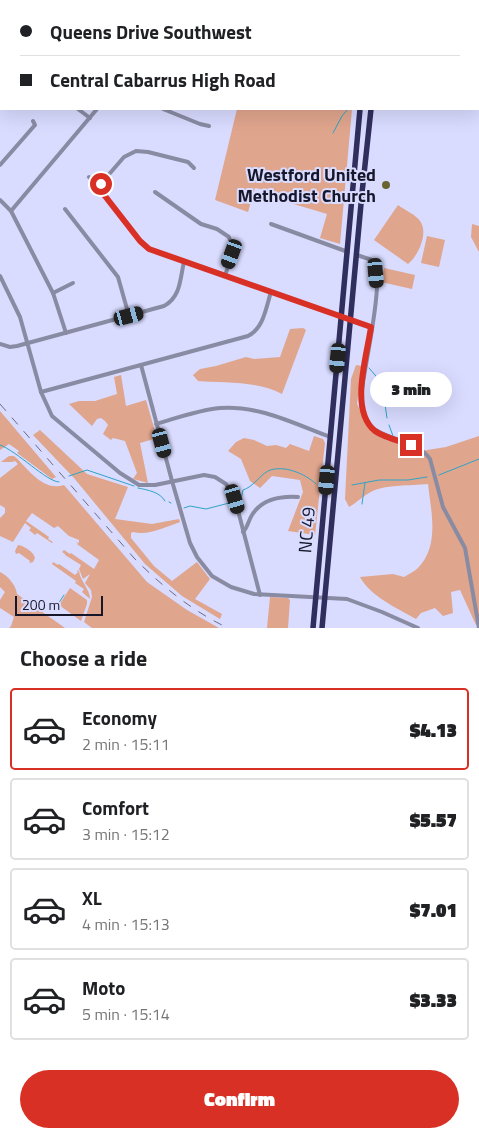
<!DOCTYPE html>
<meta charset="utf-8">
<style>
body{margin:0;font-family:"Titillium Web",sans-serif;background:#f2f2f2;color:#202124;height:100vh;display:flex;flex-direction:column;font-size:19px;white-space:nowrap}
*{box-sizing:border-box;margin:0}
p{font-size:16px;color:#757577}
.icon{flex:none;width:28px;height:28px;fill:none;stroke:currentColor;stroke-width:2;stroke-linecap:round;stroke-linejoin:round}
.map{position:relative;height:628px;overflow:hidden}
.details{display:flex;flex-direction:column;background:#fff;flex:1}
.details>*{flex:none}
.banner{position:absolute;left:0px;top:0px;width:480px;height:110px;box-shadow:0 5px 20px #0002;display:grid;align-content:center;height:110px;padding:0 20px;background:#fff}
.scale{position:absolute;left:15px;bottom:12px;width:88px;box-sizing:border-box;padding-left:5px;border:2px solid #17172b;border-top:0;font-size:14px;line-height:18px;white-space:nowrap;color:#17172b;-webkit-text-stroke:4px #d9dbff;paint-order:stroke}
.end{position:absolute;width:22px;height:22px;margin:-11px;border:6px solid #d93025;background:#fff;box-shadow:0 0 0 2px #fff}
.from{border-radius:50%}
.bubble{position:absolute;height:35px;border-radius:18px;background:#fff;box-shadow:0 5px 20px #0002;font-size:16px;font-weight:800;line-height:35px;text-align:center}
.car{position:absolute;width:15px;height:30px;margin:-15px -8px;border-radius:6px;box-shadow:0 0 4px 1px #0007;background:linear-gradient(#222 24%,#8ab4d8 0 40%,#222 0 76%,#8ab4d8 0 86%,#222 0)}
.banner b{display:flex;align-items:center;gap:18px;height:48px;font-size:19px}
.banner b+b{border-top:1px solid #e0e0e0}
.banner i{width:12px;height:12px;background:#202124}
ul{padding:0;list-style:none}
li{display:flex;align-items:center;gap:15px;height:82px;margin:0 10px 8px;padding:0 10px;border:2px solid #e0e0e0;border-radius:5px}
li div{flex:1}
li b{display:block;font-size:19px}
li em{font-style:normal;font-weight:800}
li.on{border-color:#d93025}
li>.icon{width:45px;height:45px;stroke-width:1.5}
h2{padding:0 20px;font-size:22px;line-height:60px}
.button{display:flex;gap:10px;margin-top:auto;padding:10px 20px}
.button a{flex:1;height:58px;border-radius:30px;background:#d93025;color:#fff;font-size:20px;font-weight:800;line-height:58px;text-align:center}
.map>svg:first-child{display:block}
</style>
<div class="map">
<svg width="479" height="628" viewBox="0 0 479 628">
<rect width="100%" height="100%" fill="#d9dbff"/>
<g fill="#e0a58d">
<polygon points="0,0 82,0 1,1 0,67"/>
<polygon points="237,109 352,109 340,244 320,238 327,214 267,196 266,190 255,188 248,212 215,200"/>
<path d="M398,205C405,210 416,215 420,221C429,233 418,256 408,264L374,240Z"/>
<polygon points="472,224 479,226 479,252 471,237"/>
<polygon points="427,236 445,240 439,267 421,263"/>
<polygon points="384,268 415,275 412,289 381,282"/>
<path d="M303,328L306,330L282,394C260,381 223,383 198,381L193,375L200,369L216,366L246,357L254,359L280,357L290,329Z"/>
<path d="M356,365L362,366L357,404L371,430L386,440L421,451L446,447L479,436V625H476L460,590L451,592L453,613L443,616L435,608L421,613L416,619C397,608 370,596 360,577L393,574L404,577C409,574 415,571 418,568C440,545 431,512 428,484C411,486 383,484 369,493C362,497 356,503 349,507L345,499L351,379Z"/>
<polygon points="121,375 126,406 146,400 157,438 140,443 148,483 133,479 137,473 125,441 113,438 111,440 103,434 108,425 105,421 101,418 97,419 92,426 69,404 79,401 95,401 117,394 114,377"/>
<polygon points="0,411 56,477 52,479 17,453 19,451 9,444 0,450"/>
<path d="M40,430L87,474L128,487L115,519L152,524L179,519L180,522C165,527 149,536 133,532L131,533V538L154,566L172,581L197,562L210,579L195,599L222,614L220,619L182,596L145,564L74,478L33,435Z"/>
<polygon points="314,436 323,439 325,443 315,535 288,531 303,492 300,480 272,476 260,488 250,481 241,459 228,451 236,442 244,438 254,440 267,446 276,445 286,448 290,444 309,451"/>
<path d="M9,456H14C28,468 42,492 64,485L147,582L187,610L219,628H92L84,622L92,597L91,590L85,583L90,574L83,579L79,569L81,565L65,555V554L62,552L64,550L70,554L71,553L94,569L99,560L77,544L78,543L75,541L79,543V540L69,536L58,526L54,528L32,513L26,521L49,537L48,539L53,542L52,543L37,533L35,535L29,530L31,528L25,523L13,542L0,536V518L5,513V508L0,505V478L18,464L15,461L12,462H1Z"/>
<path d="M18,545C24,546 34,552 35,558L33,562L29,563L30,561L19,553L16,554L15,551Z"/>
<path d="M53,562L58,565L59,564L75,575L78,572L77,570L79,571C80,581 90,589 90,599L82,592L84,589L75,583L76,581L52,564Z"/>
<path d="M0,572C8,576 16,585 17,594L65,628H9L11,626L14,617L0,608V600L5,592L0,587Z"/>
<polygon points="70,588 87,600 87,604 81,621 59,605"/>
<polygon points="270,597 288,598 290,600 288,628 267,628"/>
</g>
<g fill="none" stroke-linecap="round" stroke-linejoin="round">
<g stroke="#2ea4c7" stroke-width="1">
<polyline points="49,1 50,0"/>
<polyline points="0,62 1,60"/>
<polyline points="333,133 342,116 348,109"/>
<polyline points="369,368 382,383 387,418"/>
<polyline points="389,425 393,436"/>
<path d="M0,445C17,451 47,482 59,482"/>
<polyline points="439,475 479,459"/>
<polyline points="69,476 87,470 134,486"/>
<polyline points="352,485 379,480 408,480 427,477"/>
<path d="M138,488C148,490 160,492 165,501"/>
<path d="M238,501L241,499L243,490C253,487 259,476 268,471C283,464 306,474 316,484"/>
<polyline points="169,502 171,503"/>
<polyline points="362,504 365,483"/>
<polyline points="184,508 190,506 206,509 233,502"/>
<polyline points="59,606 58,604 64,595"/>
</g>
<g stroke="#898ba3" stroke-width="4">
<polyline points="192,0 195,1"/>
<polyline points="260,0 263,1"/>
<polyline points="171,1 173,0"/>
<polyline points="217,1 217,0"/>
<polyline points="0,100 1,98"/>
<polyline points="78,109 90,118"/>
<polyline points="163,109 200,124 209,126"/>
<polyline points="0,165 35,125 33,121"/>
<polyline points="89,177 101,190 140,241 149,249 371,327"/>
<polyline points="98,187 124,157 136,151 148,152 188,162 194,168"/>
<polyline points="155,192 201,224 217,229 229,237 233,250 225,276"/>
<polyline points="0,200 11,211 53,293 66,333"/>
<polyline points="65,209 118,277 129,316"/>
<polyline points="11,211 97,109"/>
<polyline points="271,224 348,252"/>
<path d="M357,255L375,261C384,282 364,369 361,396C359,447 409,430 430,459L443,507L465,548L479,628"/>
<polyline points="0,276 20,317 41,392 52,416 120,473 139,485 155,485 204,475 215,477 226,484 235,499 260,595"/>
<polyline points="53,293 73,283"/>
<path d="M0,344L10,347L17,346L164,306C181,297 180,278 184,262"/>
<polyline points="141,365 172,481 190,543 197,557 212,576 231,587 254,594 347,599 382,612 418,628"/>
<path d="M41,392L248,336C264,328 266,307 271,292"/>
<path d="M156,424C177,418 198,410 220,408C259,405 295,424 330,437"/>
<path d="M243,532C248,527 248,521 252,515C262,499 281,496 298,497"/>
</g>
<g stroke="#302e5d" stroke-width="5.5">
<polyline points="375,1 375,0"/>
<polyline points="385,1 386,0"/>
<polyline points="313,628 360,109"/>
<polyline points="322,628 362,193 371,109"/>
</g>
<path stroke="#6a6b86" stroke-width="1" stroke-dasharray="9 9" stroke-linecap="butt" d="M0,404L134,558C163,587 192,611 228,628"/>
</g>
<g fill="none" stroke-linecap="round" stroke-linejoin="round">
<path stroke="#d93025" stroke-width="6" d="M101,184L98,187L140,241L149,249L371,327C367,356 349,410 375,431C385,438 400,441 411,445"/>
</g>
<circle fill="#6a6430" stroke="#d9dbff" stroke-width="2" cx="386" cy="185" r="5"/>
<g text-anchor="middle" stroke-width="4" stroke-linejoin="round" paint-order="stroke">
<g font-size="18" font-weight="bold" fill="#17172b" stroke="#d9dbff" text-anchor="end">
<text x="376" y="181">Westford United<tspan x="376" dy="21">Methodist Church</tspan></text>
</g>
<g font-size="18" fill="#17172b" stroke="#d9dbff">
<text transform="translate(307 530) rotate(-85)" y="6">NC 49</text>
</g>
</g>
</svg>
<div class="scale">200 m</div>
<i class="end from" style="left:101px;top:184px"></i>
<i class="end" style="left:411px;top:445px"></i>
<div class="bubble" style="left:370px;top:372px;width:82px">3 min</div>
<i class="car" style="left:232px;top:254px;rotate:200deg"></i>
<i class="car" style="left:376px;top:273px;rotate:175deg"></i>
<i class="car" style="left:129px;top:316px;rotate:75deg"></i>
<i class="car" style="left:338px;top:358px;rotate:185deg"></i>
<i class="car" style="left:162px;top:443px;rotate:165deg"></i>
<i class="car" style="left:327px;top:480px;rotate:185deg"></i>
<i class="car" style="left:235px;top:499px;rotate:163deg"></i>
<div class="banner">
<b><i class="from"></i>Queens Drive Southwest</b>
<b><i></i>Central Cabarrus High Road</b>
</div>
</div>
<section class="details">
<h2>Choose a ride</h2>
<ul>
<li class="on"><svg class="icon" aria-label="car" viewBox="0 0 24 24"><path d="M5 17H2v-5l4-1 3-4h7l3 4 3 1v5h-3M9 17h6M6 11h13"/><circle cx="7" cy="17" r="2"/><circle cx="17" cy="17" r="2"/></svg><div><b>Economy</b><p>2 min · 15:11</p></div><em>$4.13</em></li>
<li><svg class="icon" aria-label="car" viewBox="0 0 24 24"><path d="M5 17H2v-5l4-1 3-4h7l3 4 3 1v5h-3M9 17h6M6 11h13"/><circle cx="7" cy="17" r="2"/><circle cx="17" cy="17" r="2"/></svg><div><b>Comfort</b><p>3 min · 15:12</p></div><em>$5.57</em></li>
<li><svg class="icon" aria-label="car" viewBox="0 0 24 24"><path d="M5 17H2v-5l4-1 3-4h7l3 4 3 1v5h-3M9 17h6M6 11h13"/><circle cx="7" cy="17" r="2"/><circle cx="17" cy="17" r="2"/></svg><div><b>XL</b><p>4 min · 15:13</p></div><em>$7.01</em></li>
<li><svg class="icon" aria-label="car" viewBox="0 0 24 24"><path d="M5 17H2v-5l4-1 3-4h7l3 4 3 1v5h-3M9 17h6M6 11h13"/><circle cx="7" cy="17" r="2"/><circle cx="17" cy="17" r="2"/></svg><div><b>Moto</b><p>5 min · 15:14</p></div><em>$3.33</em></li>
</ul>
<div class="button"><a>Confirm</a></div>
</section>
